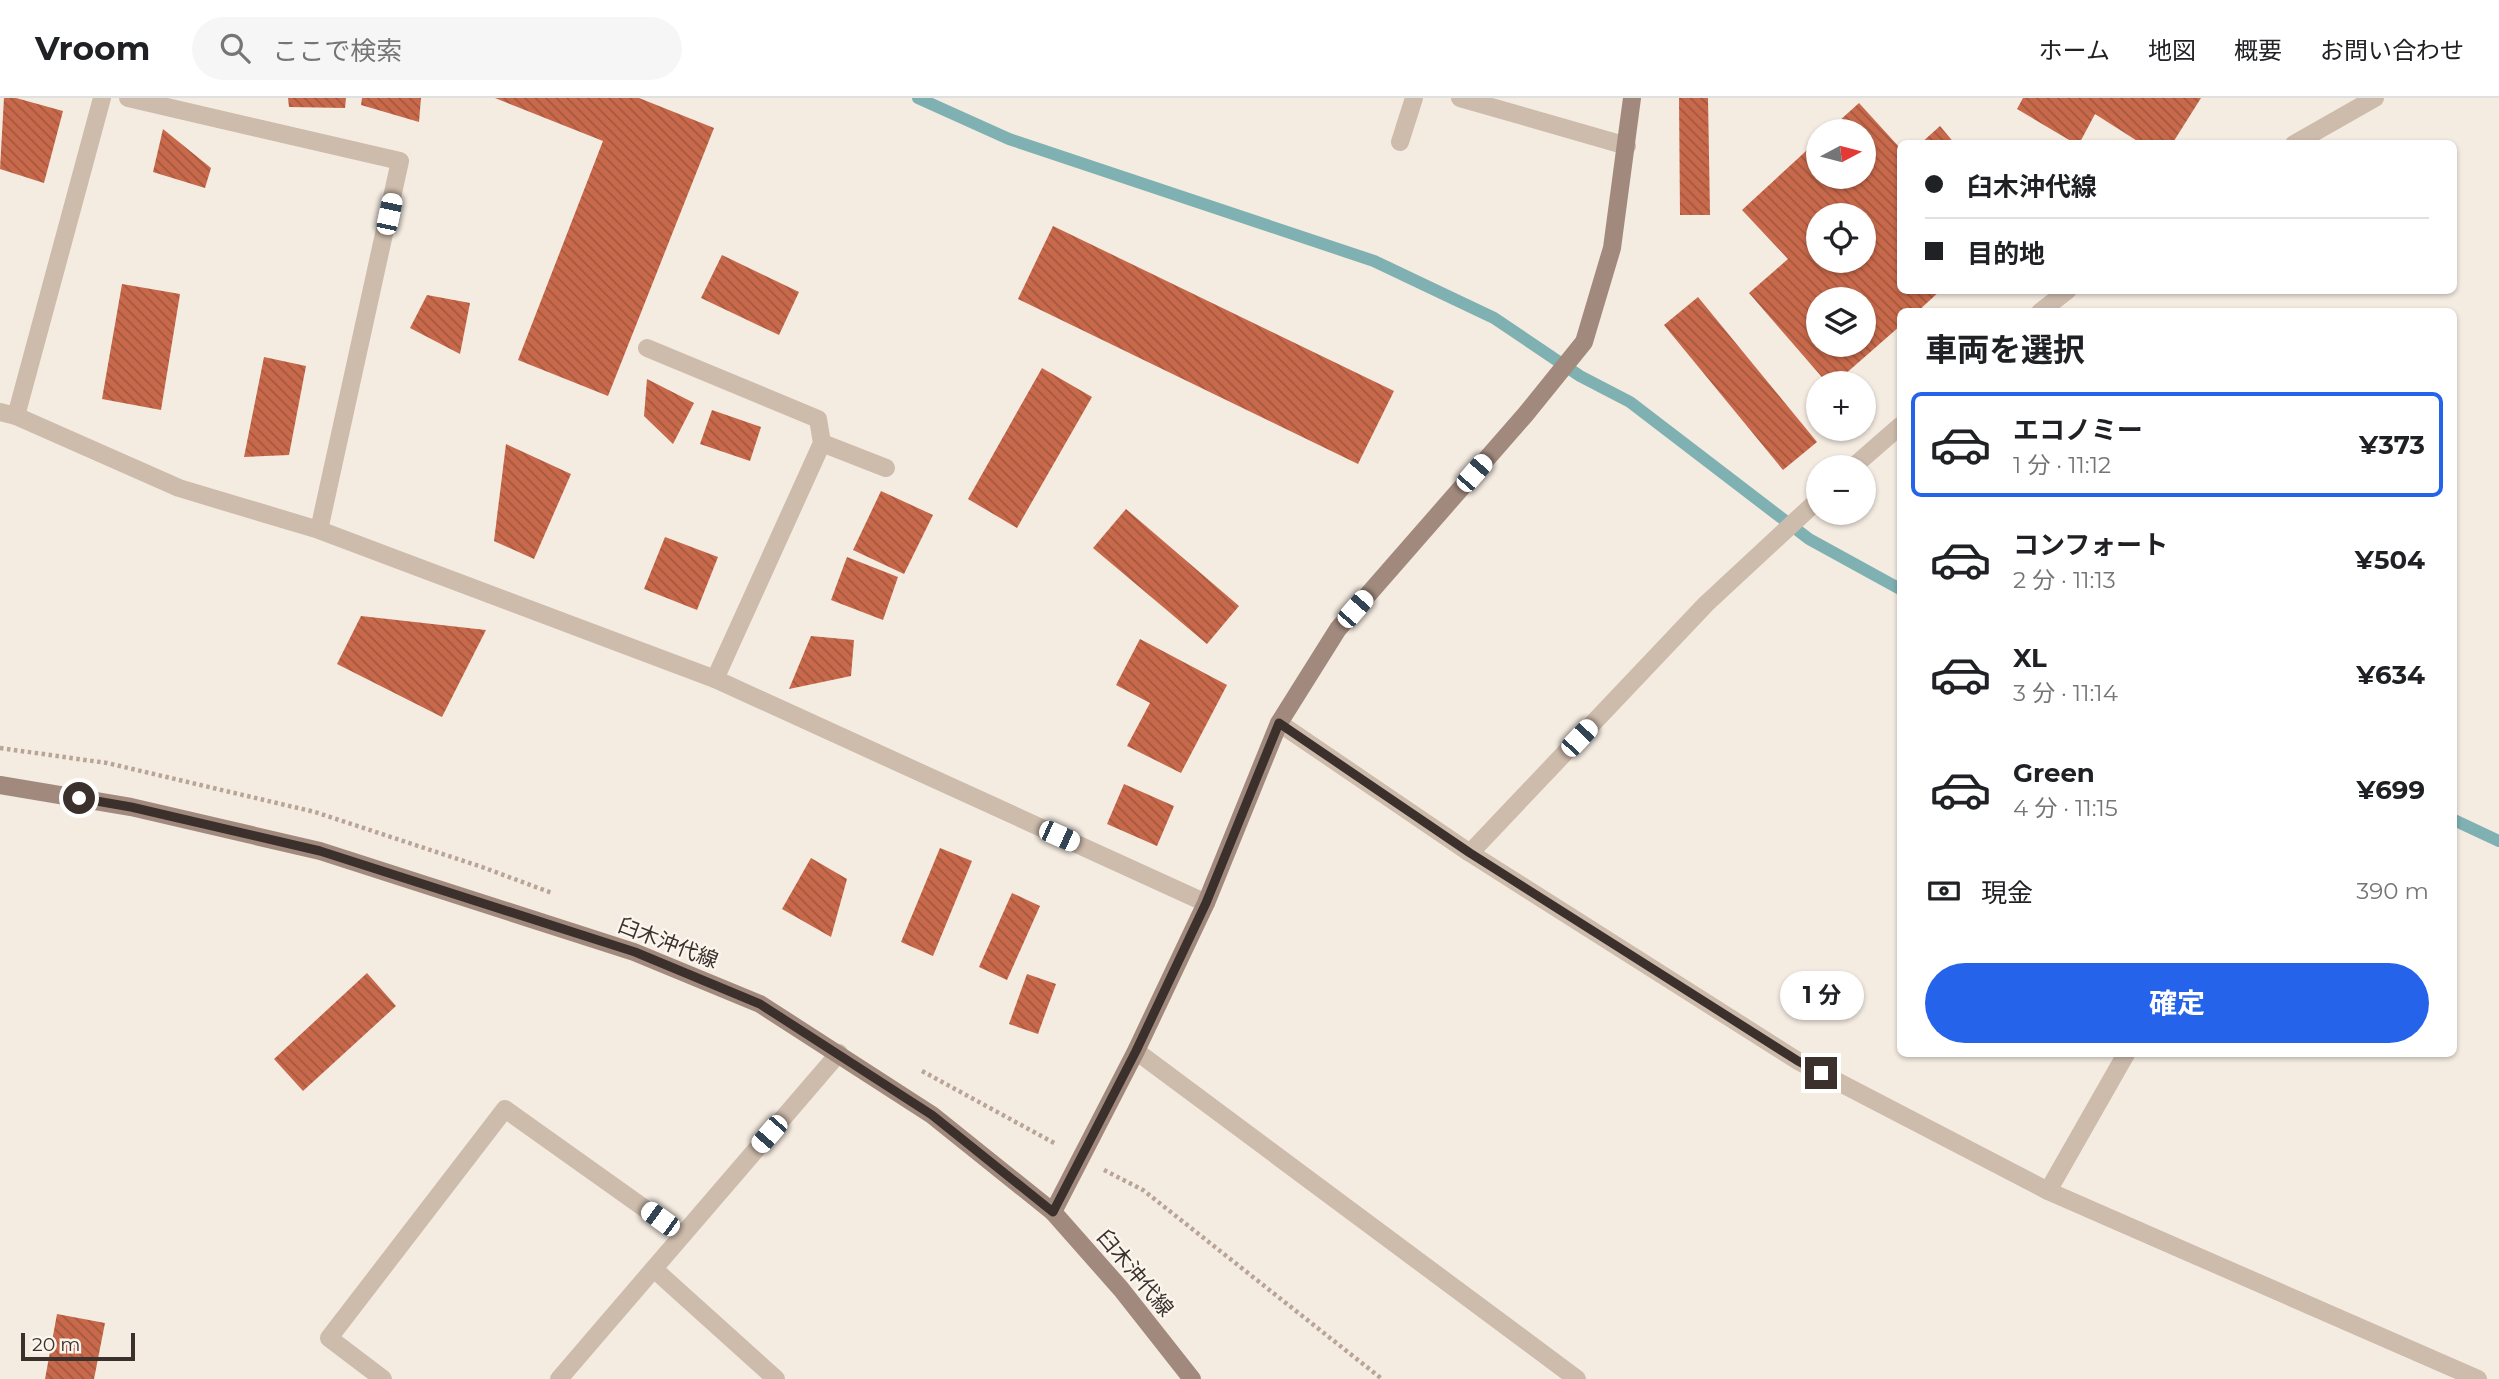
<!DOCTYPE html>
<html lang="ja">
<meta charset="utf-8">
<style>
body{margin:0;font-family:Montserrat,"Noto Sans JP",sans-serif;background:#f6f6f6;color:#202124;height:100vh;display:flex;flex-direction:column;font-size:26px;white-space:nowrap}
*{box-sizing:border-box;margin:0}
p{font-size:23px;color:#757577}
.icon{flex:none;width:38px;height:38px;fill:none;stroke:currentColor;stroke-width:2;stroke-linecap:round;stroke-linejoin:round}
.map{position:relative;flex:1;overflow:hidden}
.side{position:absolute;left:1897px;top:210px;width:560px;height:749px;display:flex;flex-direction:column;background:#fff;border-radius:10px;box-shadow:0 2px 5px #0004}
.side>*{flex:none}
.hud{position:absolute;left:1897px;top:42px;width:560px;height:154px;border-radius:10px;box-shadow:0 2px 5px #0004;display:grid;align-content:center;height:154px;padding:0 28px;background:#fff}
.needle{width:46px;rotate:83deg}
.fabs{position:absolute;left:1806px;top:21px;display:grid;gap:14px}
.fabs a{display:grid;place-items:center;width:70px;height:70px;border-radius:50%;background:#fff;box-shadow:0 2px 5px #0004;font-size:35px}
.scale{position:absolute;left:21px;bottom:18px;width:114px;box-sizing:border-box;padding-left:7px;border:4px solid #3b302b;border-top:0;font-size:19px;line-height:24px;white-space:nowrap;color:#3b302b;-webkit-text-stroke:5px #fbf5ee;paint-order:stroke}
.end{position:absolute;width:32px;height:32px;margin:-16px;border:9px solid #3b302b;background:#fff;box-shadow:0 0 0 4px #fff}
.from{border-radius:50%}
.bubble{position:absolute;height:49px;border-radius:24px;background:#fff;box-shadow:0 2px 5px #0004;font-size:23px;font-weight:700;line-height:49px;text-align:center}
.car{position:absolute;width:21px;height:42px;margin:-21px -10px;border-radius:9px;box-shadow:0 0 5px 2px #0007;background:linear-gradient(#fff 24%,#345 0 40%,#fff 0 76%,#345 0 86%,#fff 0)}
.hud b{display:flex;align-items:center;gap:24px;height:66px;font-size:26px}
.hud b+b{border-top:2px solid #e0e0e0}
.hud i{width:18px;height:18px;background:#202124}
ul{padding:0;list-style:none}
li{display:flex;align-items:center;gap:21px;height:105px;margin:0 14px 10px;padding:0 14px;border:4px solid transparent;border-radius:10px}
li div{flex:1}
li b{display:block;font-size:26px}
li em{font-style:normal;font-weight:700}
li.on{border-color:#2563eb}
li>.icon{width:63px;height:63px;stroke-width:1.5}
h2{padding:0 28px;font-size:32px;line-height:84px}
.pay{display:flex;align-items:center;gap:18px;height:77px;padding:0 28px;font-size:26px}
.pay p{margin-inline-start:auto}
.button{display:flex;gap:14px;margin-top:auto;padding:14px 28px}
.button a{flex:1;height:80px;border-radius:42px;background:#2563eb;color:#fff;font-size:28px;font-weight:700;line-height:80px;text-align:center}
header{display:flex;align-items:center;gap:42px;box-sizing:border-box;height:98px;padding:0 35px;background:#fff;border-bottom:2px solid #e0e0e0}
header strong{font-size:33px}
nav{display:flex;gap:38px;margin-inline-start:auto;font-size:24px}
.search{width:490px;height:63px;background:#f6f6f6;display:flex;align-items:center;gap:18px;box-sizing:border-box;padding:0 24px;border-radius:38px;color:#757577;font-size:26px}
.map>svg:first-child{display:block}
</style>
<header>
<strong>Vroom</strong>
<div class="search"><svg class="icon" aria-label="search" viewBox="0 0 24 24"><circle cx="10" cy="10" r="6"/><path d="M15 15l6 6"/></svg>ここで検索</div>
<nav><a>ホーム</a><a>地図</a><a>概要</a><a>お問い合わせ</a></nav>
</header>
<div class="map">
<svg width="2499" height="1281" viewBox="0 0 2499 1281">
<defs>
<pattern id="building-back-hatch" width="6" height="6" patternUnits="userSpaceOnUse" patternTransform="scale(1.75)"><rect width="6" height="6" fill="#c8694b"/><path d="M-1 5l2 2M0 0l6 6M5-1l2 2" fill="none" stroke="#a4573f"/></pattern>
</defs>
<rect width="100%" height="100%" fill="#f4ebe1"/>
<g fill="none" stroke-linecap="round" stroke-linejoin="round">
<g stroke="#7fb0b2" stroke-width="12">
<polyline points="918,0 1009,41 1374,163 1494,220 1580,278 1630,304 1809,441 1900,491"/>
<polyline points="2454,722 2499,743"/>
</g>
</g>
<g fill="url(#building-back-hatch)" fill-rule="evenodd">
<polygon points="4,0 16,0 63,13 44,85 0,71"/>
<polygon points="288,0 346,0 345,10 289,9"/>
<polygon points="362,0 421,0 419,24 361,7"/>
<polygon points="495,0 639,0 714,30 608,298 518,262 603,43"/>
<polygon points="1679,0 1708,0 1710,117 1680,117"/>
<polygon points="2023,0 2201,0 2172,46 2142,46 2095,16 2079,46 2076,46 2017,11"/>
<path d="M1859,5L1900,50V192H1941L1917,214H1900V228L1835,285H1827L1749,195L1788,161L1742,112L1818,42V79H1864V33H1828ZM1818,117H1864V163H1818ZM1818,201H1864V247H1818Z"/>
<polygon points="1940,28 1955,46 1920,46"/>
<polygon points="163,31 211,70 205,90 153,74"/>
<polygon points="1053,128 1394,293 1358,366 1018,201"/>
<polygon points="722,157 799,194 779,237 701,200"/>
<polygon points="122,186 180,196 161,312 102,301"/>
<polygon points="427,197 470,205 460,256 410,230"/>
<polygon points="1698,199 1817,344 1783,372 1664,227"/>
<polygon points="264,259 306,268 289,357 244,359"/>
<polygon points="1042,270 1092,299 1017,430 968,401"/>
<polygon points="647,281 694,305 673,346 644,318"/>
<polygon points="712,312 761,329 750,363 700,346"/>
<polygon points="506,346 571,376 534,461 494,443"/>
<polygon points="881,393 933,417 904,476 853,452"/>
<polygon points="1126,411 1239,508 1207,546 1093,450"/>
<polygon points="665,439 718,459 697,512 644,491"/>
<polygon points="847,459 898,479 883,522 831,502"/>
<polygon points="361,518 486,532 442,619 337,566"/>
<polygon points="811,538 854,542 851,578 789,591"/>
<polygon points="1140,541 1227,587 1181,675 1127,648 1150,605 1116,587"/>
<polygon points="1124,686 1174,708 1157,748 1107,726"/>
<polygon points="940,750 972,763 933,858 901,844"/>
<polygon points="811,760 847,781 831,839 782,811"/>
<polygon points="1012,795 1040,808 1007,882 979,869"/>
<polygon points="367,875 396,908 303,993 274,961"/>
<polygon points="1027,876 1056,886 1038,936 1009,926"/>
<polygon points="57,1216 105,1225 94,1281 45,1281"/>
</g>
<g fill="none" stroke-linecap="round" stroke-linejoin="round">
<g stroke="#b9a596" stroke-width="4.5" stroke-dasharray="3.5 3.5" stroke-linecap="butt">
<polyline points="0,650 107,665 315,714 482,769 552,795"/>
<polyline points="922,973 1056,1046"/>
<polyline points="1104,1072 1143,1092 1382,1281"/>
</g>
<g stroke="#cdbbac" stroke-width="18">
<polyline points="128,0 400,63 319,432"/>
<polyline points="1460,0 1627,48"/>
<polyline points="1400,44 1414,0"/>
<polyline points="2294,46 2375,0"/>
<polyline points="2040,214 2068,192"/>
<polyline points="647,250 818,321 822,345 715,581"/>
<polyline points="0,314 16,318 179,390 319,432 715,581 1206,805"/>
<polyline points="16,318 102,0"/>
<polyline points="822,345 886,370"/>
<polyline points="1853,369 1900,328"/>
<polyline points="1279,625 1470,755 1798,963 2048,1093 2478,1281"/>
<polyline points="1470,755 1706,506 1818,402"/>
<polyline points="1136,953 1577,1281"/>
<polyline points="2048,1093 2126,956"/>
<polyline points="654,1171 776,1281"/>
<polyline points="383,1281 329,1240 505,1011 682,1137"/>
<polyline points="559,1281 839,955"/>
</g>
<g stroke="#a18a7d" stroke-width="18">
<polyline points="0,687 131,709 320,753 634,854 760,906 932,1017 1053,1114 1121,1191 1192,1281"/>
<polyline points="1053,1114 1136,953 1206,805 1279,625 1338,531 1525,317 1584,244 1612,150 1632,0"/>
</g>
</g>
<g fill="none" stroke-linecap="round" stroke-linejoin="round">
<polyline stroke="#3b302b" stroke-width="9" points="79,700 131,709 320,753 635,854 760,906 932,1017 1053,1114 1136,953 1206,805 1279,625 1470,755 1798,963 1821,975"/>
</g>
<g text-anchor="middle" stroke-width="5" stroke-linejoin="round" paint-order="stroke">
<g font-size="21" fill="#3b302b" stroke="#fbf5ee">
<text transform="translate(668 845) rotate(21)" y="7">臼木沖代線</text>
<text transform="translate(1135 1175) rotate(50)" y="7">臼木沖代線</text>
</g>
</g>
</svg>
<div class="fabs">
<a><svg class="needle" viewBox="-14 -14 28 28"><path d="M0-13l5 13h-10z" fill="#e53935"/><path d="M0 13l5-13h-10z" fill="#757577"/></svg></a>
<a><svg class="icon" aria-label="locate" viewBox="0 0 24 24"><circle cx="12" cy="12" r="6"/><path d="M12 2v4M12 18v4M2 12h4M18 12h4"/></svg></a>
<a><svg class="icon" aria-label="layers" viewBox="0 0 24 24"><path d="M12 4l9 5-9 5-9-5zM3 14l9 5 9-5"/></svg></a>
<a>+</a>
<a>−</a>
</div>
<div class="scale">20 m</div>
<i class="end from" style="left:79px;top:700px"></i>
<i class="end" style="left:1821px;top:975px"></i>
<div class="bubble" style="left:1780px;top:873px;width:84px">1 分</div>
<i class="car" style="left:389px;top:116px;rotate:12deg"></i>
<i class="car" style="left:1474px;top:375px;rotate:41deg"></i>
<i class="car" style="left:1355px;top:511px;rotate:41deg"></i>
<i class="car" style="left:1579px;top:640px;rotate:43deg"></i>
<i class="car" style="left:1059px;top:738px;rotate:114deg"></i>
<i class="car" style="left:769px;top:1036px;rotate:221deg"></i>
<i class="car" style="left:660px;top:1121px;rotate:306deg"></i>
<div class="hud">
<b><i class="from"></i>臼木沖代線</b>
<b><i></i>目的地</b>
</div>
<section class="side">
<h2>車両を選択</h2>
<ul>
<li class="on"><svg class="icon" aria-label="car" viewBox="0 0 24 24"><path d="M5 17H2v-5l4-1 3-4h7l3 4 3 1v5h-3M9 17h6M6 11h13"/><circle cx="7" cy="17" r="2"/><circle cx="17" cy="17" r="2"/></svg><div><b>エコノミー</b><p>1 分 · 11:12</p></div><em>¥373</em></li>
<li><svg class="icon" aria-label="car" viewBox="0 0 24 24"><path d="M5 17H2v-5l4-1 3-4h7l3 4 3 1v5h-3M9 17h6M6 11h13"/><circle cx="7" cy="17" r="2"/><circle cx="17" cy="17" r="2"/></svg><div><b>コンフォート</b><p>2 分 · 11:13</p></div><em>¥504</em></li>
<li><svg class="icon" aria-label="car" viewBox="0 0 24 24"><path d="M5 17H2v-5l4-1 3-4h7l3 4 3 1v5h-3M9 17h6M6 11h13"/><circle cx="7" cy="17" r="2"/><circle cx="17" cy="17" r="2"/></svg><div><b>XL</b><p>3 分 · 11:14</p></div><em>¥634</em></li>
<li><svg class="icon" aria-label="car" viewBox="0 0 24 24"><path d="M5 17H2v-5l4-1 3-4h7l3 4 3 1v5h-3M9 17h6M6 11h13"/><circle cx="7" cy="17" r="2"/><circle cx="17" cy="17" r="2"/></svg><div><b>Green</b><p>4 分 · 11:15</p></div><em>¥699</em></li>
</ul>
<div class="pay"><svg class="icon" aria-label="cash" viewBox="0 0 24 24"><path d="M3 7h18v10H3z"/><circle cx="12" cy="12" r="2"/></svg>現金<p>390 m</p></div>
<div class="button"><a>確定</a></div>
</section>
</div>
